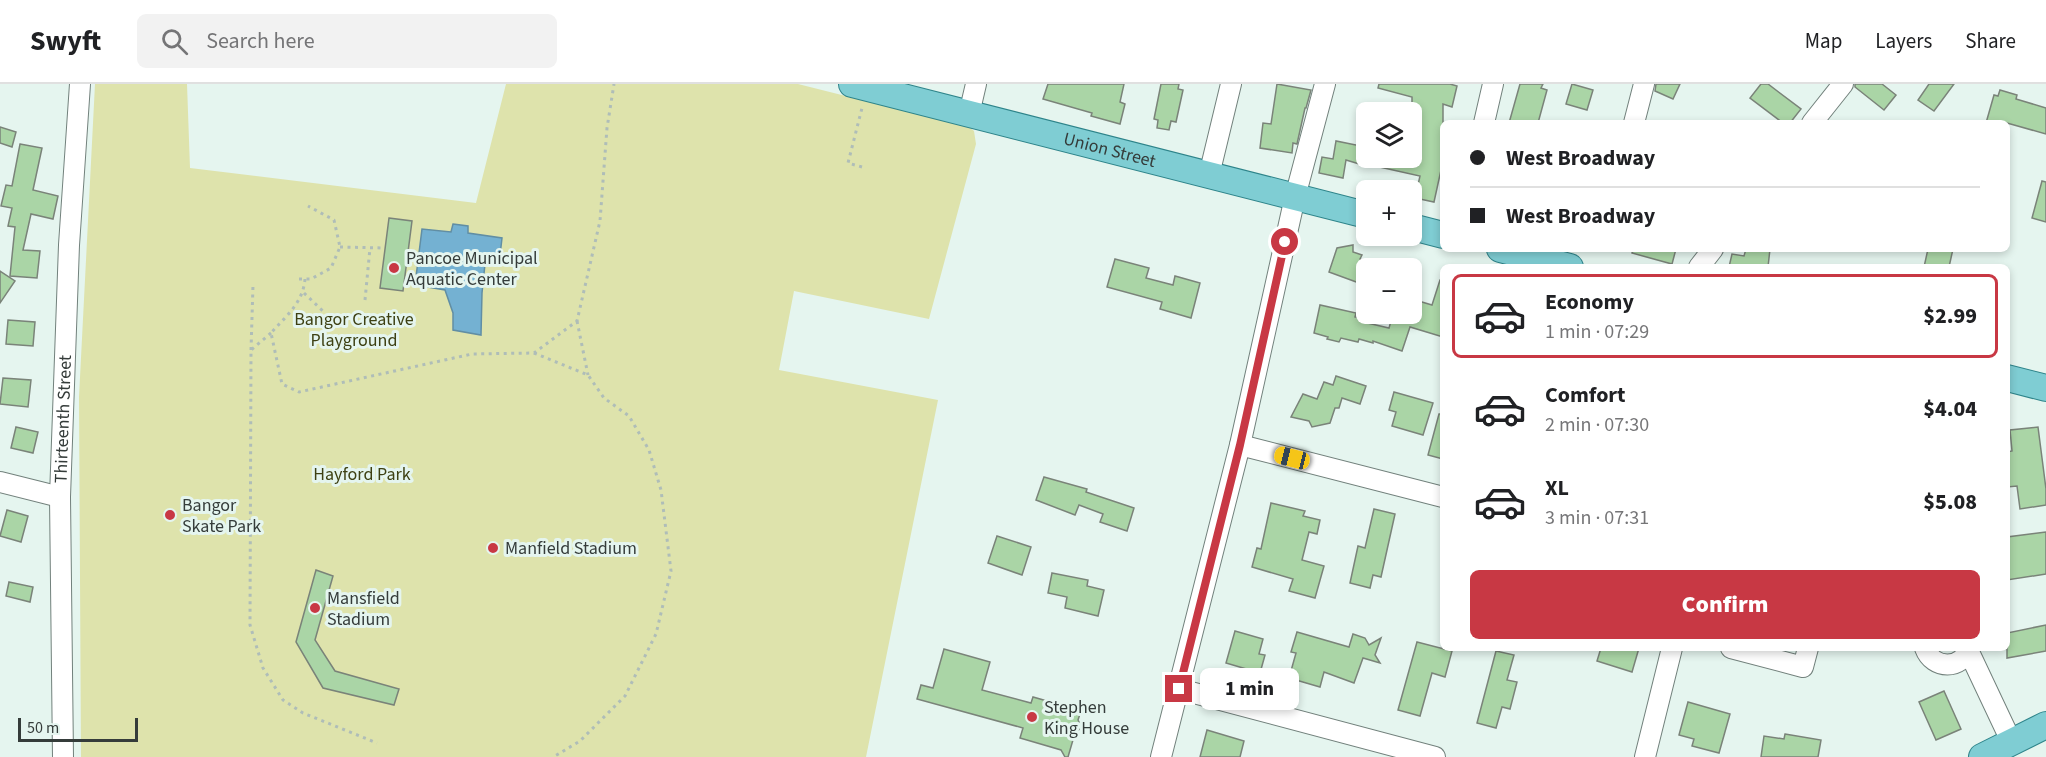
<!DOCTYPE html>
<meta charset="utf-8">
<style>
body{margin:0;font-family:"Source Sans 3",sans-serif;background:#f2f2f2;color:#202124;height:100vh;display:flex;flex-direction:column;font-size:22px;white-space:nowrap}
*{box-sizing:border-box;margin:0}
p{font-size:20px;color:#757577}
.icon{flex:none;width:33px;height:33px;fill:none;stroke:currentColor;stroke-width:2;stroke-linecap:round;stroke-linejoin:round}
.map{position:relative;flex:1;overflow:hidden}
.sheet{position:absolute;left:1440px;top:180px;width:570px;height:387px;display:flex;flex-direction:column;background:#fff;border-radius:9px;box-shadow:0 3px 9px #0003}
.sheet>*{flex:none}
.top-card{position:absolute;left:1440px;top:36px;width:570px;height:132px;border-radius:9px;box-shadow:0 3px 9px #0003;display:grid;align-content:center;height:132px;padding:0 30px;background:#fff}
.fabs{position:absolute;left:1356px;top:18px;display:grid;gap:12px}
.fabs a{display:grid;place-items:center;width:66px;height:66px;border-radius:9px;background:#fff;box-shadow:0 3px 9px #0003;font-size:30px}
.scale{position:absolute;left:18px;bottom:15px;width:120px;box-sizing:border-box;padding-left:6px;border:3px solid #353c3a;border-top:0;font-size:16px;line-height:21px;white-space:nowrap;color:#353c3a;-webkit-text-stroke:4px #e5f5ef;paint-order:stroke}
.end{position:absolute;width:27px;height:27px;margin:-14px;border:8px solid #c83844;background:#fff;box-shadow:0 0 0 3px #fff}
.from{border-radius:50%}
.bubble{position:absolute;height:42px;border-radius:9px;background:#fff;box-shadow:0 3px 9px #0003;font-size:20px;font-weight:800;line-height:42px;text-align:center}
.car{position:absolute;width:18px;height:36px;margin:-18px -9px;border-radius:8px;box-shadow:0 0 4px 2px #0007;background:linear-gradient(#f5c518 24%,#345 0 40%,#f5c518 0 76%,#345 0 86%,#f5c518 0)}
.top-card b{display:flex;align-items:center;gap:21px;height:57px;font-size:22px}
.top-card b+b{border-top:2px solid #e0e0e0}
.top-card i{width:15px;height:15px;background:#202124}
ul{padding:10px 0 0;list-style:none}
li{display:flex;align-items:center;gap:18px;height:84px;margin:0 12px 9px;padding:0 18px;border:3px solid transparent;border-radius:9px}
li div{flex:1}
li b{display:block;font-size:22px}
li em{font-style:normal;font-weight:800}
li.on{border-color:#c83844}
li>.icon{width:54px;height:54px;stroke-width:1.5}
.action{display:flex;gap:12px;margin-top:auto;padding:12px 30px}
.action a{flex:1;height:69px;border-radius:9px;background:#c83844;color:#fff;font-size:24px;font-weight:800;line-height:69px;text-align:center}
header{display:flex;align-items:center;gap:36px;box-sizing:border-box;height:84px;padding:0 30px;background:#fff;border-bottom:2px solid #e0e0e0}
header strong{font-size:28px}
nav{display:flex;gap:33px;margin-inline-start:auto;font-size:21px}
.search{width:420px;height:54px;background:#f2f2f2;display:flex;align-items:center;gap:15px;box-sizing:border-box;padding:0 21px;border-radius:9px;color:#757577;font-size:22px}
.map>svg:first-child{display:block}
</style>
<header>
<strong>Swyft</strong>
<div class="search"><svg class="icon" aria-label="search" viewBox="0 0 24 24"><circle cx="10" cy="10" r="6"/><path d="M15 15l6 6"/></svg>Search here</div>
<nav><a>Map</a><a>Layers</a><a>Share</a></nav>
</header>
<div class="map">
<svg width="2046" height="673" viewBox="0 0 2046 673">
<rect width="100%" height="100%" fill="#e5f5ef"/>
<polygon fill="#dee3ac" points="95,0 187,0 190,84 476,119 506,0 798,0 969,43 974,47 976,60 929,235 794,207 779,286 938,316 866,673 81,673 79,313"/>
<polygon fill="#74b1d2" stroke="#618ea4" stroke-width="1.5" points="453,140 468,142 468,149 502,154 499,180 461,176 461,177 485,180 482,209 481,251 453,246 453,229 445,206 415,201 422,145 451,148"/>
<g fill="#aad5a6" stroke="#7a8379" stroke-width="1.5">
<polygon points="1048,0 1124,0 1120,18 1125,20 1120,40 1091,32 1092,29 1043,15"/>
<polygon points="1161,0 1179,0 1178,5 1183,6 1176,38 1171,37 1169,46 1157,44 1158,36 1154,35"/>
<polygon points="1277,0 1311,6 1306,24 1305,24 1297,60 1293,59 1292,69 1260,64 1263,39 1271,40"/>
<polygon points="1379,0 1450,0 1457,2 1452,23 1443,20 1443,77 1434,118 1415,114 1420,92 1366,80 1366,82 1346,76 1343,94 1319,89 1322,73 1333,75 1336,57 1366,63 1366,74 1412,74 1412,13 1378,4"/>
<polygon points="1520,0 1543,0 1541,4 1547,6 1538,39 1509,39"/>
<polygon points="1572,0 1593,6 1587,26 1566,20"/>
<polygon points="1656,0 1680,0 1673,15 1655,7"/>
<polygon points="1761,0 1768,0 1801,25 1790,39 1783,39 1750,14"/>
<polygon points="1855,0 1882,0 1896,11 1884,26 1855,3"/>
<polygon points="1929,0 1954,0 1934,27 1918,16"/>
<polygon points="2000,6 2017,11 2016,15 2046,24 2046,50 2007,39 1986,39 1994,11 1998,12"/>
<polygon points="0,43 16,48 12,63 0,59"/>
<polygon points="20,60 42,64 33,106 58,112 53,135 31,130 23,166 40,167 37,194 10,192 15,143 8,142 12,124 1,122 6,101 12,102"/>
<polygon points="2042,97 2046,98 2046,138 2032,134"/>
<polygon points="389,134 412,137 403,207 380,204"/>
<polygon points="1353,161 1353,168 1362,171 1360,175 1366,178 1359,199 1329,188 1337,164"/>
<polygon points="1633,165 1676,165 1672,180 1632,169"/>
<polygon points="1746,165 1770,165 1768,183 1729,183 1732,170 1744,172"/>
<polygon points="1928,165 1953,165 1949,183 1924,183"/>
<polygon points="1115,175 1149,184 1146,194 1173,201 1175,192 1200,199 1191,234 1160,225 1162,218 1107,203"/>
<polygon points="0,187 15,197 0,219"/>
<polygon points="1440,196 1443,196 1443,253 1410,243 1402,267 1373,257 1373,259 1359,255 1358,258 1341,254 1339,258 1327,255 1328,253 1314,249 1320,221 1356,229 1355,233 1364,235 1363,238 1389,244 1393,230 1412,230 1412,215 1432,221"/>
<polygon points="8,236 35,238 33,262 6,260"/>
<polygon points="1336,292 1366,302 1360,320 1342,314 1339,324 1335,324 1330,339 1312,343 1309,337 1291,333 1303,310 1317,315 1324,298 1333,301"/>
<polygon points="3,294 31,296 28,323 0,320"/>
<polygon points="1394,308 1433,319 1423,351 1392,342 1396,328 1389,326"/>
<polygon points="1439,330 1443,330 1443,375 1428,371"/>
<polygon points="16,343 38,348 33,369 11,364"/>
<polygon points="2038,343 2046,405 2046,421 2020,425 2017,402 2007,403 2007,368 2012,367 2010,346"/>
<polygon points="1044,393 1087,405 1086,408 1134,424 1127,447 1100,438 1103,430 1079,421 1075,431 1036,416"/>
<polygon points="1271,419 1305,427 1303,432 1320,436 1317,450 1309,448 1302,476 1324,482 1315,514 1289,507 1293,495 1252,483 1257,464 1261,465"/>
<polygon points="1374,425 1395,430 1381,493 1373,491 1370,504 1350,499 1358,462 1365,464"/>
<polygon points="7,426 28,432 21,458 0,452"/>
<polygon points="2046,448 2046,490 2007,496 2007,453"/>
<polygon points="997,452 1031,463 1022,491 988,479"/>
<polygon points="316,486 333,492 315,556 335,587 399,605 394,621 323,604 296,558"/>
<polygon points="1052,489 1088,496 1087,502 1104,506 1098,532 1065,524 1067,513 1048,509"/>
<polygon points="9,498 33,503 30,518 6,512"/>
<polygon points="2046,541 2046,567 2007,574 2007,549"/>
<polygon points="1235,547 1263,555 1259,570 1265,571 1260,589 1226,579"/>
<polygon points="1297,548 1349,563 1353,550 1365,554 1369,561 1381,554 1375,571 1380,579 1363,574 1354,599 1324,588 1320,603 1289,594 1296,569 1291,568"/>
<polygon points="1417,558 1452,567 1445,593 1432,589 1420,632 1398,626"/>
<polygon points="1601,564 1639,564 1632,588 1597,577"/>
<polygon points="944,565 990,578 982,606 1031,619 1033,613 1075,625 1074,628 1080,630 1078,636 1082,643 1075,649 1068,673 1065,673 1061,666 1020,654 1023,644 917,615 921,601 933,604"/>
<polygon points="1496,567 1514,571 1507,596 1517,598 1510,625 1502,623 1496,644 1477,639"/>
<polygon points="1944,607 1961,645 1936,656 1919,618"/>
<polygon points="1688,618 1730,630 1719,669 1692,662 1694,655 1679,651"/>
<polygon points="1207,646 1244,657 1240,673 1200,673"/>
<polygon points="1785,650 1821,656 1818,673 1761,673 1764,652 1784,655"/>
</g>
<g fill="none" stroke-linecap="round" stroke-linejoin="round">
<g stroke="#72817c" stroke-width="22">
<g id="minor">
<polyline points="969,30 976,0"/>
<polyline points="1484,39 1493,0"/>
<polyline points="1634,39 1644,0"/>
<polyline points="1812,39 1843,0"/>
<polyline points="1209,91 1231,0"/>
<polyline points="1699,183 1713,165"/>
<polyline points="1240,361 1443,413"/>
<polyline points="0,398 60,413"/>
<polyline points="1731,564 1803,583 1808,564"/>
<path d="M1925,564C1933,586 1962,586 1969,564"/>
<polyline points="1969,568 2011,657"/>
<polyline points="1179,605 1435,673"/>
<path id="s1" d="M63,673L60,413L69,161L80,0"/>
<polyline points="1161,673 1240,361 1295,113 1325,0"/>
<polyline points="1645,673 1672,564"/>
</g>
</g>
<g stroke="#2e848a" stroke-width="28">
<g id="major">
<path id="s2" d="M852,0L1366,131"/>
<polyline points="1412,143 1443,151"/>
<polyline points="1500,165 1570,183"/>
<polyline points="2007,294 2046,304"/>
<polyline points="1982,673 2046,641"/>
</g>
</g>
<g stroke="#afbdb8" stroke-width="3" stroke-dasharray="3 4.5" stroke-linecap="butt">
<polyline points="862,83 848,79 862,24"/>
<polyline points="340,163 385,164"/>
<polyline points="299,195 311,195 331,184 340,163 334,136 308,122"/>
<path d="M305,195C303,219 286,232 271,249L282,300L299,308L472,270L534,269L577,237L600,137L607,44L614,0"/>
<polyline points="304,209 325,229"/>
<polyline points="365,216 370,164"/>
<polyline points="577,237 588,291"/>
<polyline points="271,249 251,266 250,541 263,584 283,616 303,629 377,659"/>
<polyline points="251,266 253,201"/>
<polyline points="534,269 588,291 604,314 629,332 649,366 661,406 671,487 656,550 625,612 580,657 555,672"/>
</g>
<use href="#minor" stroke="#fff" stroke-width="20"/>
<use href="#major" stroke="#7fcdd3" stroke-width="26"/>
</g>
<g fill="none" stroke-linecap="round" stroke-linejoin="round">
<polyline stroke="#c83844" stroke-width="8" points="1179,605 1240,361 1285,158"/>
</g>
<g fill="#c83844" stroke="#e5f5ef" stroke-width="2">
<circle cx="394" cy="184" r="6"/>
<circle cx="170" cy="431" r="6"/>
<circle cx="493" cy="464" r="6"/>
<circle cx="315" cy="524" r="6"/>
<circle cx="1032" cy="633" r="6"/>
</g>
<g text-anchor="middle" stroke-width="6" stroke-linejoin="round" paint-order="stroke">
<g font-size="18" fill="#353c3a" stroke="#e5f5ef">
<text dy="6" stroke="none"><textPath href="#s2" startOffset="266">Union Street</textPath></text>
<text dy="6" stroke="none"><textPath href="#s1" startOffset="338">Thirteenth Street</textPath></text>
</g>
<g font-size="18" fill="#353c3a" stroke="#e5f5ef" text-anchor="start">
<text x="406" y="180">Pancoe Municipal<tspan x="406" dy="21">Aquatic Center</tspan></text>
<text x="182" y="427">Bangor<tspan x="182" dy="21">Skate Park</tspan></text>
<text x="505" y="470">Manfield Stadium</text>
<text x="327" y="520">Mansfield<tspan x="327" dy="21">Stadium</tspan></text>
<text x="1044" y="629">Stephen<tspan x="1044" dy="21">King House</tspan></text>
</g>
<g font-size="18" fill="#3d4012" stroke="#e5f5ef">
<text x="354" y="241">Bangor Creative<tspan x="354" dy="21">Playground</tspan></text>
<text x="362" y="396">Hayford Park</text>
</g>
</g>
</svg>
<div class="fabs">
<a><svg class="icon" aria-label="layers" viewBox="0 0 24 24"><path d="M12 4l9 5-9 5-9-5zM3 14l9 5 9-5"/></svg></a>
<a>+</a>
<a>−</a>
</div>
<div class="scale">50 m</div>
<i class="end from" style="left:1285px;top:158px"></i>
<i class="end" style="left:1179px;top:605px"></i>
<div class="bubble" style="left:1200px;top:584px;width:99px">1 min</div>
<i class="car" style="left:1292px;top:374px;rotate:284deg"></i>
<div class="top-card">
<b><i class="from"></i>West Broadway</b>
<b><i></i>West Broadway</b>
</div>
<section class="sheet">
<ul>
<li class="on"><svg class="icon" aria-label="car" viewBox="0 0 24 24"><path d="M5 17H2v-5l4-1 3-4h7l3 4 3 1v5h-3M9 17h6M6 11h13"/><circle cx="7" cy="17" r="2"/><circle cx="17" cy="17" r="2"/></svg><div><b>Economy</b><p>1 min · 07:29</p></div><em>$2.99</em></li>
<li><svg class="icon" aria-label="car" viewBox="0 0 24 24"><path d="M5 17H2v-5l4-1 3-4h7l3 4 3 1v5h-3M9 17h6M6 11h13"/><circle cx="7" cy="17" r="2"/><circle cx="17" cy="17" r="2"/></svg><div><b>Comfort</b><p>2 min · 07:30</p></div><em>$4.04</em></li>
<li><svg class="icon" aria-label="car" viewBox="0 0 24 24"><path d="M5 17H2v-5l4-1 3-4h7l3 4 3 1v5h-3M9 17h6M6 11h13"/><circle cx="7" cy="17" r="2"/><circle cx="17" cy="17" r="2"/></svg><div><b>XL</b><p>3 min · 07:31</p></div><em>$5.08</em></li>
</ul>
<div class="action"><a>Confirm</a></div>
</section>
</div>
